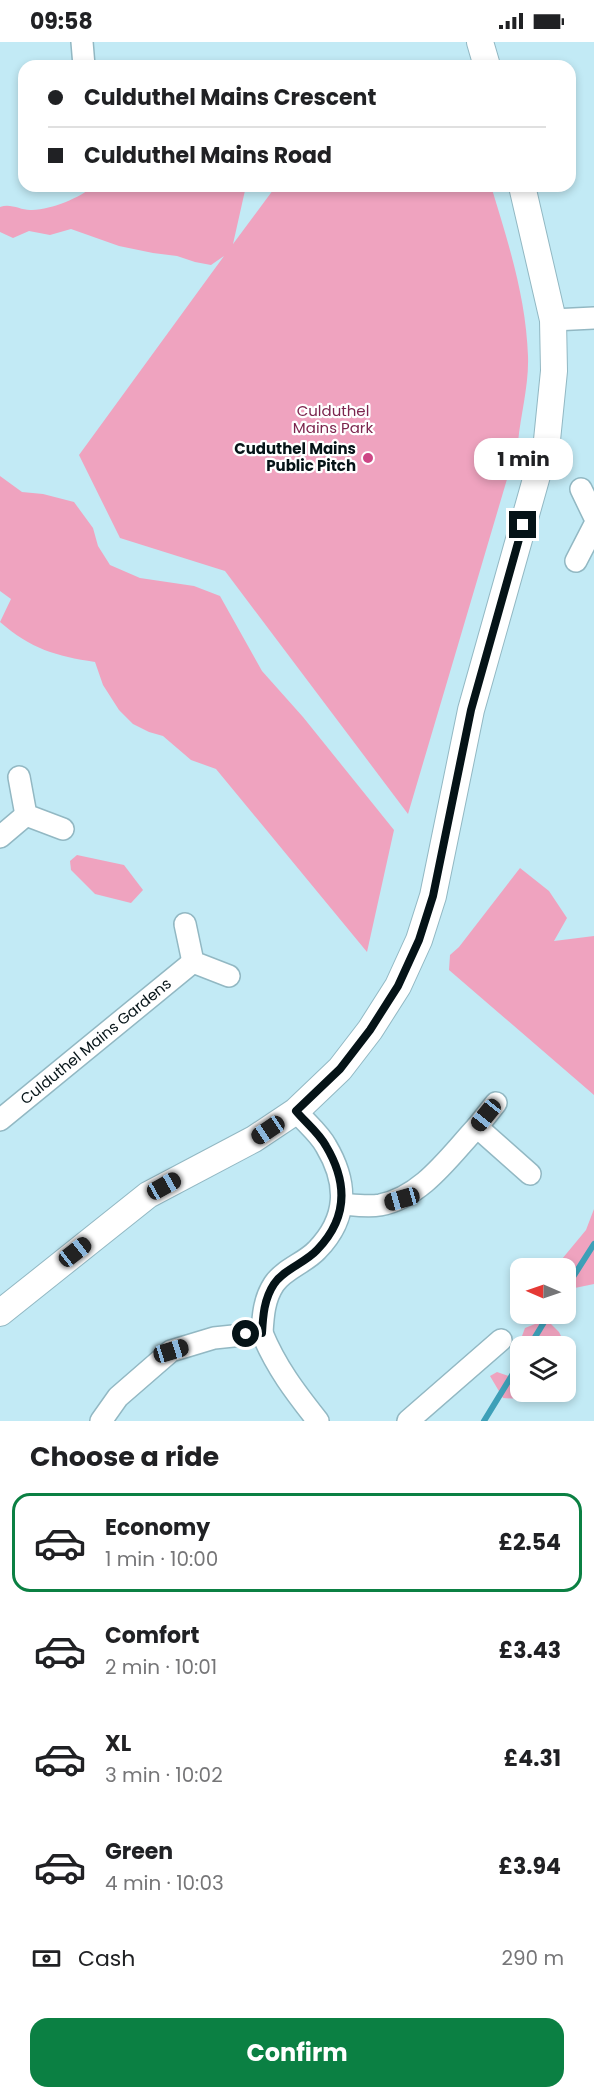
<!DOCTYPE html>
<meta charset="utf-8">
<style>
body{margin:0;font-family:Poppins,sans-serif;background:#f2f2f2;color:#202124;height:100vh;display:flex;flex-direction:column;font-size:22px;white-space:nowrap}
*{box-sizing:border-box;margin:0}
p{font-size:20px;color:#757577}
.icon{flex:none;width:33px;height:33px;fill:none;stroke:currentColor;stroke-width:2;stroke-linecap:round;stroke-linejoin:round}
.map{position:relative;height:1379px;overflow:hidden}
.details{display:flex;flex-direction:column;background:#fff;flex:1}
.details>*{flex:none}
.hud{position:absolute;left:18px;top:18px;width:558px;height:132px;border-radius:18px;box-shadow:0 3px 9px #0003;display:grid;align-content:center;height:132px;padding:0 30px;background:#fff}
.needle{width:39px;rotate:272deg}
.tools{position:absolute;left:510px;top:1216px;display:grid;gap:12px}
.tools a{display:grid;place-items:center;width:66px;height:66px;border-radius:12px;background:#fff;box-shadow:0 3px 9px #0003;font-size:30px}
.end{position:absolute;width:27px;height:27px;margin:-14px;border:8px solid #051317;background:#fff;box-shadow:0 0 0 3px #fff}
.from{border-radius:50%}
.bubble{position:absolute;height:42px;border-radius:18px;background:#fff;box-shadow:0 3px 9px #0003;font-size:20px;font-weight:700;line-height:42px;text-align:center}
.car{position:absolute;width:18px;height:36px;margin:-18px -9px;border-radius:8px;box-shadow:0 0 4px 2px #0007;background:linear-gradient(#222 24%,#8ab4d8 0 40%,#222 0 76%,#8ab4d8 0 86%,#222 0)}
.hud b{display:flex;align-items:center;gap:21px;height:57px;font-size:22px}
.hud b+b{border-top:2px solid #e0e0e0}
.hud i{width:15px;height:15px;background:#202124}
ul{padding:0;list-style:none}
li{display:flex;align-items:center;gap:18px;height:99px;margin:0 12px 9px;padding:0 18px;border:3px solid transparent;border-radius:18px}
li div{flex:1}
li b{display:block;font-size:22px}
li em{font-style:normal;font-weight:700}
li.active{border-color:#0b8043}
li>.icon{width:54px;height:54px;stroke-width:1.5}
h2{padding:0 30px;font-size:27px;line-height:72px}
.pay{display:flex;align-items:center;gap:15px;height:66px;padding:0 30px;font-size:22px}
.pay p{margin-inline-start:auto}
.button{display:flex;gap:12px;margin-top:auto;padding:12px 30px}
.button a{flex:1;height:69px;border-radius:18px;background:#0b8043;color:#fff;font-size:24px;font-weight:700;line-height:69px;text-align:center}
.status{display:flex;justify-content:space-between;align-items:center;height:42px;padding:0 30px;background:#fff;direction:ltr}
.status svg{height:16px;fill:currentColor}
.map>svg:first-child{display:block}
</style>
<div class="status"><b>09:58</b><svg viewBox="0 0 49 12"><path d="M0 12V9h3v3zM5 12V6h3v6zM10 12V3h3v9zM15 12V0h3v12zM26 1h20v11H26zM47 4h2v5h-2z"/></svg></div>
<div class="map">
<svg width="594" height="1379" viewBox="0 0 594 1379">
<rect width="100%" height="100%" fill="#c2eaf5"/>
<g fill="#efa3bf">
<path d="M94,144H246L233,202L276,144H491C508,200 526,255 528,314C529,343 521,371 518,400L408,772L225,529L120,496L79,413L224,214L211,223L195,220L177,214L153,211L119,204L71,187L50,193L29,189L13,196L0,190V165C12,161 21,169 32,168C53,167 79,156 94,144Z"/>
<path d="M0,434L22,450L43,452L74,460L93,486L98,504L110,523L140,536L194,544L220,554L262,629L303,675L394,788L367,910L216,727L191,718L163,694L149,690L133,682L119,668L103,643L95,620C56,614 31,607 0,580L11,557L0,549Z"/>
<polygon points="77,813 124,823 143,848 131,861 95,852 71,828 70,819"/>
<polygon points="520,826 549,849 567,876 554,899 594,894 594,1053 449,928 450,913 459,905"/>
<polygon points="594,1167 594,1242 570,1247 566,1238 566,1227 562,1227 562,1217 586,1188"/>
<polygon points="540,1280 550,1281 559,1290 563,1298 555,1305 527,1305 522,1294 525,1286"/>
<polygon points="497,1330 520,1338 520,1350 525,1350 521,1357 503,1356 490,1334"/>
</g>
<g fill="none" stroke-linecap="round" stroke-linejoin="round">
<g stroke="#3da0b8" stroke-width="6">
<polyline points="566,1246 594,1202"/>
<polyline points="529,1305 549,1272"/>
<polyline points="484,1379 520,1320"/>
</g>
<g stroke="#92b8c3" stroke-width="24">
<g id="minor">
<polyline points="82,0 84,24"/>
<polyline points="553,278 594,276"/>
<polyline points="581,447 594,474"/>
<polyline points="576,519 594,484"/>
<polyline points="19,735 26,773 63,787"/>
<polyline points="0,795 26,773"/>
<polyline points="185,882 193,920 229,934"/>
<path id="s1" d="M0,1078L193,920"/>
<polyline points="477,1085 496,1061"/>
<path d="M342,1162C354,1163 368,1165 380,1163C422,1155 449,1115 477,1085L530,1132"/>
<path d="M262,1291C276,1325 295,1350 318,1379"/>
<path d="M101,1379L118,1355L171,1309L214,1296L262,1291C263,1274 264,1257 274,1242C284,1227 305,1221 317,1208C348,1176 348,1141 326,1104C319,1091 305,1080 296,1069"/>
<polyline points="408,1379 501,1298"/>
</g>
</g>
<g stroke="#92b8c3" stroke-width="28">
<g id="tertiary">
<polyline points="480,0 487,24"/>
<polyline points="0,1271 148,1153 254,1097 296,1069 340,1027 370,988 398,944 419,898 433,854 471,668 547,398 554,329 553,278 522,144"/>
</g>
</g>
<use href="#minor" stroke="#fff" stroke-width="21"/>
<use href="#tertiary" stroke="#fff" stroke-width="26"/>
</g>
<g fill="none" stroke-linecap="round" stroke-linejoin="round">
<path stroke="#051317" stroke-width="8" d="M246,1292L262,1291C263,1274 264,1257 274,1242C284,1227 305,1221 317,1208C348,1176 348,1141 326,1104C319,1091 305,1080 296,1069L340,1027L370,988L398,944L419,898L433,854L471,668L523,483"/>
</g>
<circle fill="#cd4685" stroke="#fff" stroke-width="2" cx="368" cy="416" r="6"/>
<g text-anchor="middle" stroke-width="4.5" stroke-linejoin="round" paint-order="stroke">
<g font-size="15" fill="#7c254e" stroke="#fff">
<text x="333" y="374">Culduthel<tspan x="333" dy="17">Mains Park</tspan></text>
</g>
<g font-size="15" font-weight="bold" fill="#051317" stroke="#fff" text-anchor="end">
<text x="356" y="412">Cuduthel Mains<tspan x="356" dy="17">Public Pitch</tspan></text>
</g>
<g font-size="15" fill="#051317" stroke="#fff">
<text dy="5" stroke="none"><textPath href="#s1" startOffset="124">Culduthel Mains Gardens</textPath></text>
</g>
</g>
</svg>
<div class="tools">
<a><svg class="needle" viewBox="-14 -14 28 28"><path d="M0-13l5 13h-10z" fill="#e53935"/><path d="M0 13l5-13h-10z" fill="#757577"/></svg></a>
<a><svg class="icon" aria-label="layers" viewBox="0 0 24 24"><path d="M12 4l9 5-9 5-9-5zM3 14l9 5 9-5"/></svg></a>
</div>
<i class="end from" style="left:246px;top:1292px"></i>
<i class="end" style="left:523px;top:483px"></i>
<div class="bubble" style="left:474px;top:396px;width:99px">1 min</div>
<i class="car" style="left:486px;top:1073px;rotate:219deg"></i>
<i class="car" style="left:268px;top:1088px;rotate:236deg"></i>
<i class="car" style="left:164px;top:1144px;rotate:61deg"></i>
<i class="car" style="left:402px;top:1157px;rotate:254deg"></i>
<i class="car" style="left:75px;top:1210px;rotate:52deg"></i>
<i class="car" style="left:171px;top:1309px;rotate:73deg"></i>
<div class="hud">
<b><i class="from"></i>Culduthel Mains Crescent</b>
<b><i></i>Culduthel Mains Road</b>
</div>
</div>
<section class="details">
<h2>Choose a ride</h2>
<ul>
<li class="active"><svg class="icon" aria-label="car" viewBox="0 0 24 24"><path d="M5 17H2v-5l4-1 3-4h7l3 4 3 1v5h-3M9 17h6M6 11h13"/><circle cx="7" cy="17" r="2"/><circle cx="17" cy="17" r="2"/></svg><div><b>Economy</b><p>1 min · 10:00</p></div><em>£2.54</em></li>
<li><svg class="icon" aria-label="car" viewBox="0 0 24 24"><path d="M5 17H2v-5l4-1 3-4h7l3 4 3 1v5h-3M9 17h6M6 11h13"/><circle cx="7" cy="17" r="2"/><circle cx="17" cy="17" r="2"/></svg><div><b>Comfort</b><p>2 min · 10:01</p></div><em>£3.43</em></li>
<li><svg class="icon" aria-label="car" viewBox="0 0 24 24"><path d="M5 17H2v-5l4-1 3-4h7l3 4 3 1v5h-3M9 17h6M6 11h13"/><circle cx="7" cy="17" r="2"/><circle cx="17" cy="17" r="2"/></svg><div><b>XL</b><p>3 min · 10:02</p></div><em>£4.31</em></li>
<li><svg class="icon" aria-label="car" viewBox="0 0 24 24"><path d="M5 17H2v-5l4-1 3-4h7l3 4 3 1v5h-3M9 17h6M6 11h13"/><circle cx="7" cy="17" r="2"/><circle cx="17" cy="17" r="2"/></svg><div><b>Green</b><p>4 min · 10:03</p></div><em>£3.94</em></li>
</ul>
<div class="pay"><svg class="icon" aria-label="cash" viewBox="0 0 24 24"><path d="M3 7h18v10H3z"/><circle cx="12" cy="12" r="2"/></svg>Cash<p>290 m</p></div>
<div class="button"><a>Confirm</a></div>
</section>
